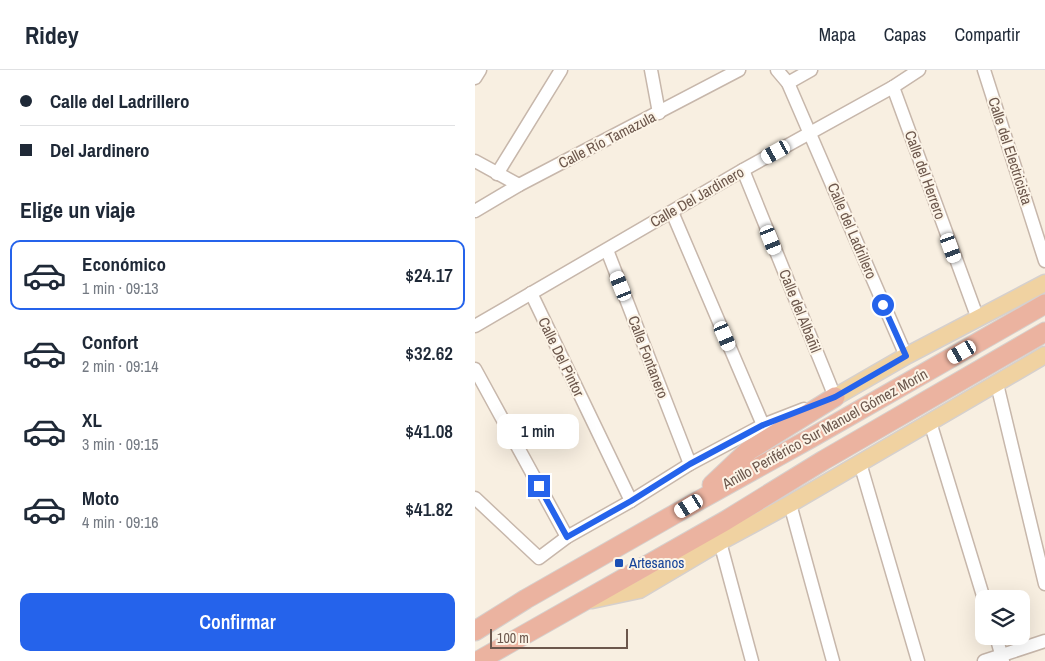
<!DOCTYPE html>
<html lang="es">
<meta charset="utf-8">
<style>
body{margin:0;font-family:"Archivo Narrow",sans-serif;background:#f6f6f7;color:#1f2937;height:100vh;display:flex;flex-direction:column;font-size:19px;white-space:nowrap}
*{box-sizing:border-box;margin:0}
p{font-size:16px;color:#747a83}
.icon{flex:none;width:28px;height:28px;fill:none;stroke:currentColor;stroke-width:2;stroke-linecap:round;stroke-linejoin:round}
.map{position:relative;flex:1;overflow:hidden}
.details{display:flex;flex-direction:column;background:#fff;width:475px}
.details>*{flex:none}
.top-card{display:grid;align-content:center;height:110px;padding:0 20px;background:#fff}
.tools{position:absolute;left:500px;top:520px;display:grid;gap:10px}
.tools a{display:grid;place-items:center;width:55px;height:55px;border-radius:10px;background:#fff;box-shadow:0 5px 20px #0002;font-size:25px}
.scale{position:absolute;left:15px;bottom:12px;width:138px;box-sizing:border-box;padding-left:5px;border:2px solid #6c574c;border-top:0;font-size:14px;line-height:18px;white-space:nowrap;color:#6c574c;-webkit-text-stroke:4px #fcf4e7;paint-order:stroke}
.end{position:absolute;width:22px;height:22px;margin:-11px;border:6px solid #2563eb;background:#fff;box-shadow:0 0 0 2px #fff}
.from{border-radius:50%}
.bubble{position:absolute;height:35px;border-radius:10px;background:#fff;box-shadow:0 5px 20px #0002;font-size:16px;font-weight:600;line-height:35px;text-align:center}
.car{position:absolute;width:15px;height:30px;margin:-15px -8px;border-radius:6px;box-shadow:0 0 4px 1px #0007;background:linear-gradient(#fff 24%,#345 0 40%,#fff 0 76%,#345 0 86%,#fff 0)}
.top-card b{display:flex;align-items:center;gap:18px;height:48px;font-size:19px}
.top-card b+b{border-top:1px solid #e0e1e3}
.top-card i{width:12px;height:12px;background:#1f2937}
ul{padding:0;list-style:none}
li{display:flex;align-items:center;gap:15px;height:70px;margin:0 10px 8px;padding:0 10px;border:2px solid transparent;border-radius:10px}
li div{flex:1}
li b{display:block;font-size:19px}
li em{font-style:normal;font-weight:600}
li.on{border-color:#2563eb}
li>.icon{width:45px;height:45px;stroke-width:1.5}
h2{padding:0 20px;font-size:22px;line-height:60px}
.primary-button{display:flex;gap:10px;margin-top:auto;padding:10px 20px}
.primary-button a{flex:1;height:58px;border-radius:10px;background:#2563eb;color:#fff;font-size:20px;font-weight:600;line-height:58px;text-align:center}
header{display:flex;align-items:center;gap:30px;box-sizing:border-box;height:70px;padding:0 25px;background:#fff;border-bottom:1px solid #e0e1e3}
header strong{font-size:24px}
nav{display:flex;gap:28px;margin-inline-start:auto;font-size:18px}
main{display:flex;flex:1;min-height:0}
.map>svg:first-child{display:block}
</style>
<header>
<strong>Ridey</strong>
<nav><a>Mapa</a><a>Capas</a><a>Compartir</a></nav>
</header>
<main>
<section class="details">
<div class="top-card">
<b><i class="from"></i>Calle del Ladrillero</b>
<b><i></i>Del Jardinero</b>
</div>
<h2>Elige un viaje</h2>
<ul>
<li class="on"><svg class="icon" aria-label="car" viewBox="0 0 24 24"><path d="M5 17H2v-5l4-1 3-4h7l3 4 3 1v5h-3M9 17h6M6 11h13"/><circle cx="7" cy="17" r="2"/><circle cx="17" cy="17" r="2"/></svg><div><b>Económico</b><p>1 min · 09:13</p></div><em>$24.17</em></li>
<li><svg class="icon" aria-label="car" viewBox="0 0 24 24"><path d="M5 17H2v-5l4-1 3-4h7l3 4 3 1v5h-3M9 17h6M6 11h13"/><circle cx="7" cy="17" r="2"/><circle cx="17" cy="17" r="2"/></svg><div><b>Confort</b><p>2 min · 09:14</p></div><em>$32.62</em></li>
<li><svg class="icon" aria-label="car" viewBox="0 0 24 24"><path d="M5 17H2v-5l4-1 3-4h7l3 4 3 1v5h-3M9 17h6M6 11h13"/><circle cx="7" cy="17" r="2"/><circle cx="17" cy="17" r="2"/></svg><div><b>XL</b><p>3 min · 09:15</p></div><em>$41.08</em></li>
<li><svg class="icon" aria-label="car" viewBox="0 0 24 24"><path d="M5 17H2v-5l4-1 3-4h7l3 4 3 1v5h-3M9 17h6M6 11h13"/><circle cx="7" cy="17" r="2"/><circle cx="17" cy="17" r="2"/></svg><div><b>Moto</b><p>4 min · 09:16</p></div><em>$41.82</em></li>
</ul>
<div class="primary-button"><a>Confirmar</a></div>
</section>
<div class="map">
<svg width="570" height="591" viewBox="0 0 570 591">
<rect width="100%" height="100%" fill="#f8efe1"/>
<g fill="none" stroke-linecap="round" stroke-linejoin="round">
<g stroke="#c7b7ab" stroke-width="15">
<g id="minor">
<polyline points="176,0 184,43"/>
<polyline points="302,0 313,13 431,286"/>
<polyline points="509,0 570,191"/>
<polyline points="0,8 5,0"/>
<polyline points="313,13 336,0"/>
<polyline points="418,17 503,249"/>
<polyline points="0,91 44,115"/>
<polyline points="268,100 360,327 352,330"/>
<polyline points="22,104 86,0"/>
<polyline points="0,141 44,115 264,0"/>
<polyline points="197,142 288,355"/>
<polyline points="132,180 215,394"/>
<polyline points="56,223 156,431"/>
<polyline points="0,256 268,100 418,17 444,0"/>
<polyline points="0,299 92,467"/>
<polyline points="522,314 570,514"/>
<polyline points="455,352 509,529"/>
<polyline points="385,393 443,591"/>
<polyline points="0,428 64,488 92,467 156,431 215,394 288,355 329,339"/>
<polyline points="315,434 358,591"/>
<polyline points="245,472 277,591"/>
<polyline points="521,566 528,591"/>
<polyline points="509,591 570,571"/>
</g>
</g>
<g stroke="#d6d0cd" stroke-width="19">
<g id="major">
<polyline points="360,327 431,286 570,213"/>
<polyline points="117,530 164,520 245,472 315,434 570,285"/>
</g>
</g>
<g stroke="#d6d0cd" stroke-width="21">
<g id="highway">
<polyline points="237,415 273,381 360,327"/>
<polyline points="0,561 51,529 214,436 336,368 570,234"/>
<polyline points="3,591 250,451 349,390 570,262"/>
</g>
</g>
<use href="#minor" stroke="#fff" stroke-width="12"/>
<use href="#major" stroke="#f0d2a1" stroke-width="16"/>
<use href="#highway" stroke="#ebb3a0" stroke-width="19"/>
</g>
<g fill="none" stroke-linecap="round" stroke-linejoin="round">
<polyline stroke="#2563eb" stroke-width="6" points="64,416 92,467 156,431 215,394 288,355 360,327 431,286 408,235"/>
</g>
<rect fill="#1a4fb4" stroke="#fcf4e7" stroke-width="2" x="139" y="488" width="10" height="10" rx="2.5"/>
<g text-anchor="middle" stroke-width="4" stroke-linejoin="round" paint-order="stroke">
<g font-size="15" fill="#6c574c" stroke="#fcf4e7">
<text transform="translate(132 70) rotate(-27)" y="5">Calle Río Tamazula</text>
<text transform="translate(535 81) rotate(72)" y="5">Calle del Electricista</text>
<text transform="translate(450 105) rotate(70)" y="5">Calle del Herrero</text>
<text transform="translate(222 127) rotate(-30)" y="5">Calle Del Jardinero</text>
<text transform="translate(377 161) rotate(67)" y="5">Calle del Ladrillero</text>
<text transform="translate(325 241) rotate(68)" y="5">Calle del Albañil</text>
<text transform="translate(86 287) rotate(64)" y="5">Calle Del Pintor</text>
<text transform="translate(173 287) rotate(69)" y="5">Calle Fontanero</text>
<text transform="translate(350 359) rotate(-29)" y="5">Anillo Periférico Sur Manuel Gómez Morín</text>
</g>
<g font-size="15" fill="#164399" stroke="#fcf4e7" text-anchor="start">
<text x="154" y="498">Artesanos</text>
</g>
</g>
</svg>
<div class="tools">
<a><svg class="icon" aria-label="layers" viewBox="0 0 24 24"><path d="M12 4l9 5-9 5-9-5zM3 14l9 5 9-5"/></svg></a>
</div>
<div class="scale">100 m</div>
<i class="end from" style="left:408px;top:235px"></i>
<i class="end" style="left:64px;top:416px"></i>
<div class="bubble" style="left:22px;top:344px;width:82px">1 min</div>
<i class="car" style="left:301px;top:82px;rotate:241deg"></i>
<i class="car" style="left:296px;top:170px;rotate:158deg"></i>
<i class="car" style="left:476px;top:178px;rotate:160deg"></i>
<i class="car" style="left:146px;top:216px;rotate:338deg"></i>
<i class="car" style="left:250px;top:266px;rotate:157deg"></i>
<i class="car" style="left:487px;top:282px;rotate:240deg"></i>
<i class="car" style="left:214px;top:436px;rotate:239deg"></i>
</div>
</main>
